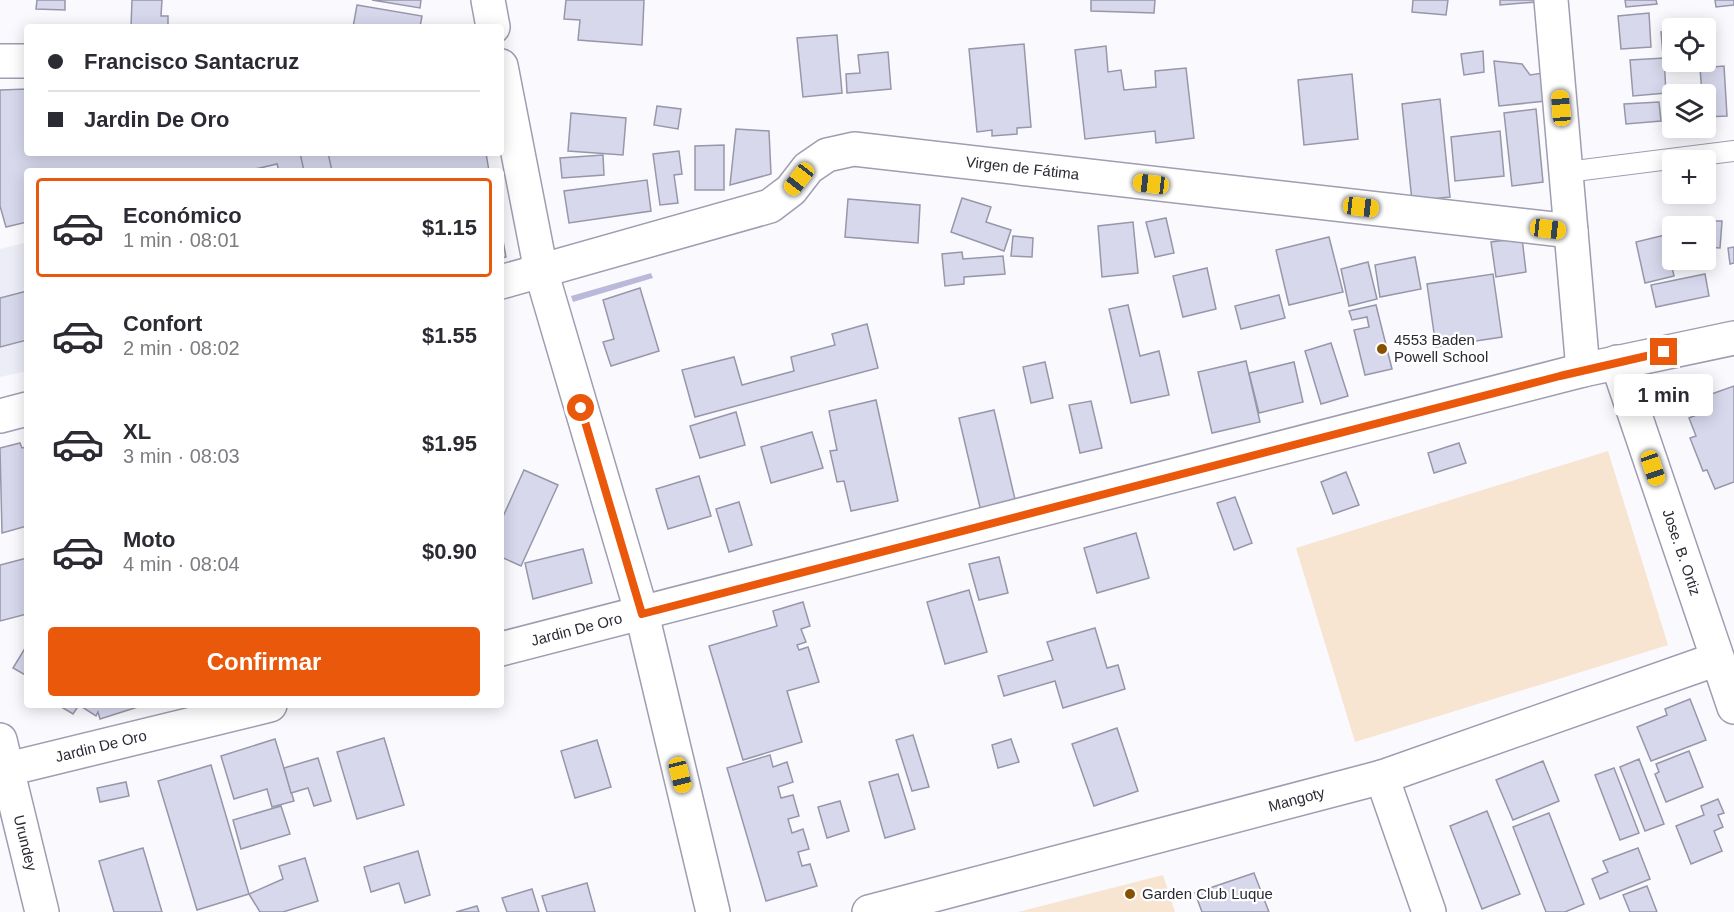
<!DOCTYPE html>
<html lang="es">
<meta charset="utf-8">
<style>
body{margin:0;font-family:Helvetica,sans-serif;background:#f2f2f3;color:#2b2b33;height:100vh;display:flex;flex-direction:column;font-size:22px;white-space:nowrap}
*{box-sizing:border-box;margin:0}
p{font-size:20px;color:#7c7c81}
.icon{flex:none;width:33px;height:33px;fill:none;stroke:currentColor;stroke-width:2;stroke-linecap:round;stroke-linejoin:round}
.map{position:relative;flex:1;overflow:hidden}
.sheet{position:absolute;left:24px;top:168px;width:480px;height:540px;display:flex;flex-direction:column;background:#fff;border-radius:6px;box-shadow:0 3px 15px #0003}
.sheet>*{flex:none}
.guide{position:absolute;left:24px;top:24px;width:480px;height:132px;border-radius:6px;box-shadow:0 3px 15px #0003;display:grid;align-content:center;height:132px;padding:0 24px;background:#fff}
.buttons{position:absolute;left:1662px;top:18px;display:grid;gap:12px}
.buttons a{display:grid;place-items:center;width:54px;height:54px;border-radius:6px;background:#fff;box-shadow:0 3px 15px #0003;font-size:30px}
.end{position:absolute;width:27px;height:27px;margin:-14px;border:8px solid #ea580c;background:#fff;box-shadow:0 0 0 3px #fff}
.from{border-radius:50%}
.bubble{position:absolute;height:42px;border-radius:6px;background:#fff;box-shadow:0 3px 15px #0003;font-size:20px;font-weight:600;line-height:42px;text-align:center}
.car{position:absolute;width:18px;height:36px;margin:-18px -9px;border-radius:8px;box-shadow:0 0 4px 2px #0007;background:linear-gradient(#f5c518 24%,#345 0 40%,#f5c518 0 76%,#345 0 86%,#f5c518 0)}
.guide b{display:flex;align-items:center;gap:21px;height:57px;font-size:22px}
.guide b+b{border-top:2px solid #e1e1e2}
.guide i{width:15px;height:15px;background:#2b2b33}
ul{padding:10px 0 0;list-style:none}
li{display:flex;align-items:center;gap:18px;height:99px;margin:0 12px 9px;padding:0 12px;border:3px solid transparent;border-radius:6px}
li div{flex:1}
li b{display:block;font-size:22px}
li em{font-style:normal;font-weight:600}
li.on{border-color:#ea580c}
li>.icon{width:54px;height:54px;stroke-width:1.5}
.primary-button{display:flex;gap:12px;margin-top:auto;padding:12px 24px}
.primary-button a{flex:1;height:69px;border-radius:6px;background:#ea580c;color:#fff;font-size:24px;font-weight:600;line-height:69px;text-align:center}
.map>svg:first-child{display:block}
</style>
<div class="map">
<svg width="1734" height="912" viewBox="0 0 1734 912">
<rect width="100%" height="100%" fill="#fafafe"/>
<polygon fill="#ededf8" points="27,242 27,371 0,377 0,249"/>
<g fill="#f7e4d1">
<polygon points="1608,451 1668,645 1355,742 1296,548"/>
<polygon points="1163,875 1175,912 1018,912"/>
</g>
<polygon fill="#bbb9d9" points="651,273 653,278 573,302 571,296"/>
<g fill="#d8d8ed" stroke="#9796aa" stroke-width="1.5">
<polygon points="37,0 65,0 65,10 36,9"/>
<polygon points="132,0 162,0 161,16 168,16 168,27 131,27"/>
<polygon points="372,0 421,0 420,8"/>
<polygon points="566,0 644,0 642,45 578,40 580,20 564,19"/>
<polygon points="1091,0 1155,0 1154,13 1091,11"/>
<polygon points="1413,0 1448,0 1446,15 1412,12"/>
<polygon points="1500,0 1536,0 1536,2 1500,5"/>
<polygon points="1625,0 1656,0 1657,4 1626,7"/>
<polygon points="1715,0 1734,0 1734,5 1716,7"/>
<polygon points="357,5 422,16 420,27 353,27"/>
<polygon points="1649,13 1651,47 1621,49 1618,16"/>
<polygon points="1672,31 1672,55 1663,55 1661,32"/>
<polygon points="837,35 842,93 803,97 797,38"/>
<polygon points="1024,44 1031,127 1017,128 1017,134 992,136 992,130 977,132 969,49"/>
<polygon points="1106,46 1108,72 1121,70 1124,90 1156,87 1155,71 1186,68 1194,138 1156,143 1155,131 1085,139 1075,50"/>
<polygon points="1483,51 1484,72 1464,75 1461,54"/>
<polygon points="888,52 891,89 847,93 846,74 860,73 858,55"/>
<polygon points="1664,58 1666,93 1633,96 1630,60"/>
<polygon points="1494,61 1522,64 1530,75 1543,73 1546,101 1499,106"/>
<polygon points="1724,66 1727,116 1706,117 1706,94 1702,94 1700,68"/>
<polygon points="1352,74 1358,139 1304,145 1298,80"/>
<polygon points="27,89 27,153 486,153 489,171 279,171 277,164 247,171 27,171 27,222 6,227 0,206 0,90"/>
<polygon points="1440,99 1450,197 1412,201 1402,104"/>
<polygon points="1659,102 1661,121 1626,124 1624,104"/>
<polygon points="657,106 681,109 678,129 654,125"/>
<polygon points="1536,109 1543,182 1512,186 1504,113"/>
<polygon points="571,113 626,118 623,155 568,151"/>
<polygon points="736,129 769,131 771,174 730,185"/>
<polygon points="1500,131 1504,176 1455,181 1451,137"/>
<polygon points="724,145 724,190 695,190 695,146"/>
<polygon points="679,151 682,174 674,175 678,203 660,205 653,154"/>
<polygon points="300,153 328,153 332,171 304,171"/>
<polygon points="603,155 604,175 562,178 560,158"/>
<polygon points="647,180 651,211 569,223 564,191"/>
<polygon points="962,198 991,207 986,222 1011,230 1004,251 951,232"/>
<polygon points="848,199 920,205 918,243 845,237"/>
<polygon points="1166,218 1174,253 1155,257 1146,222"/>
<polygon points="1707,221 1722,221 1720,248 1706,247"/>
<polygon points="1133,222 1138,273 1102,277 1098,226"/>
<polygon points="501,230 506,257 501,258"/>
<polygon points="1665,235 1674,276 1645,283 1636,242"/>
<polygon points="1013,236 1033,238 1032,257 1011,256"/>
<polygon points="1329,237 1343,292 1289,305 1276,250"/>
<polygon points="1522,238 1526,272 1496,277 1491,242"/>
<polygon points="1734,247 1734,263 1730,264 1728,248"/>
<polygon points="962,252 963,259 1003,256 1005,274 964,277 964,284 945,286 942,254"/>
<polygon points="1415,257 1421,289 1380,297 1375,265"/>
<polygon points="1368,262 1377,299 1349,306 1341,269"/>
<polygon points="1207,268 1216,309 1183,317 1173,276"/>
<polygon points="1493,274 1502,337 1436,347 1427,284"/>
<polygon points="1705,274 1709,296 1656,307 1651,285"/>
<polygon points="640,288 659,351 611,366 603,342 614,339 603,300"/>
<polygon points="27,291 27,340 0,347 0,298"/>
<polygon points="1279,295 1285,318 1241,329 1235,306"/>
<polygon points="1128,305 1140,356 1159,351 1169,395 1131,403 1109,309"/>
<polygon points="1376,305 1392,369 1365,375 1354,330 1369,327 1367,317 1352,320 1349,311"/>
<polygon points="867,324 878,368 695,417 682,370 734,357 742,385 794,371 791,357 835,345 832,334"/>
<polygon points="1331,343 1348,396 1321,404 1305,351"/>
<polygon points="1246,361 1260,422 1212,433 1198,372"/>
<polygon points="1045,362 1053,398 1031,403 1023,367"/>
<polygon points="1294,362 1303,402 1259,413 1249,373"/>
<polygon points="1734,386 1734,482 1715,489 1707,470 1703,471 1690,438 1696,436 1689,418 1711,409 1706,396"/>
<polygon points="876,400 898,501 851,511 844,481 837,482 830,451 837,450 829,411"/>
<polygon points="1091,401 1102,448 1080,453 1069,405"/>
<polygon points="994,410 1018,512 983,520 959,418"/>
<polygon points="736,412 745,445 700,458 690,426"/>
<polygon points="812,432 823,468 771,483 761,447"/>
<polygon points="20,443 22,448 27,447 27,526 2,533 0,448"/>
<polygon points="1459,443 1466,463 1434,473 1428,453"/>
<polygon points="524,470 558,485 521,566 501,557 501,521"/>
<polygon points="1346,472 1359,505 1333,514 1321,482"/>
<polygon points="699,476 711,516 668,529 656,489"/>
<polygon points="1235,497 1252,543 1234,550 1217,503"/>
<polygon points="739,502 752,545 729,552 716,509"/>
<polygon points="1136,533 1149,578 1097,593 1084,548"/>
<polygon points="583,549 592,583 533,599 525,563"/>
<polygon points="999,557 1008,593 979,600 969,564"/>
<polygon points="27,558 27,614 0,621 0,565"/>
<polygon points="969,590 987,652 945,664 927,602"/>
<polygon points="803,602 810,626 801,629 806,642 797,645 799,650 808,647 819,682 787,691 802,742 743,760 709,646 777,626 773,611"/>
<polygon points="1095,628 1107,668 1118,665 1125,689 1063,708 1055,681 1004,696 998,676 1053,660 1047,642"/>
<polygon points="27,645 27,676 13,668"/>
<polygon points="1690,699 1706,740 1651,761 1637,727 1667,715 1665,709"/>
<polygon points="58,705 144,705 100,719 98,712 96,716 79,705 73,714"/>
<polygon points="1117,728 1138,791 1094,806 1072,744"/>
<polygon points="913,735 929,787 912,791 896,740"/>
<polygon points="384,738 404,805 357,819 337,752"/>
<polygon points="275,739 294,801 272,807 267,789 234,799 221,756"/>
<polygon points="1011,739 1019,762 998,768 992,745"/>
<polygon points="597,740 611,787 575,798 561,751"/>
<polygon points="1689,751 1703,787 1666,802 1655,774 1659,772 1656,764"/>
<polygon points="770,755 773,767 787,762 793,782 778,787 781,798 793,795 799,816 788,819 792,833 803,829 809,849 798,852 802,866 810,864 817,886 766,901 727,768"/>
<polygon points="318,758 331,801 314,806 308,788 291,793 284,768"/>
<polygon points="1639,759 1664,824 1645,831 1620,767"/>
<polygon points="1543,761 1559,801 1513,820 1496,780"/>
<polygon points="211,765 249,894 197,910 158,781"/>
<polygon points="1614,768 1639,833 1620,840 1595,775"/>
<polygon points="898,774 915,829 885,838 869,782"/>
<polygon points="126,782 129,796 100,802 97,788"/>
<polygon points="1718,799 1724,813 1718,815 1723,827 1714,831 1722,851 1691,864 1676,826 1704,815 1701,806"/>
<polygon points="840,801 849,831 827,838 818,807"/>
<polygon points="281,806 290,834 241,849 233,820"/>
<polygon points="1487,811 1520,894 1482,909 1450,826"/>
<polygon points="1549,813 1584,904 1565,912 1546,912 1513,827"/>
<polygon points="143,848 162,912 114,912 99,861"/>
<polygon points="1638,848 1650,879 1600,899 1592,879 1608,872 1603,861"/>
<polygon points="418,851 430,895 405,903 399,883 371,892 364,867"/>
<polygon points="305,858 318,901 283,912 260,912 249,894 283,879 279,866"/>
<polygon points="1254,873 1269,912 1202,912 1195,893"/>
<polygon points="587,883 595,912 547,912 542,896"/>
<polygon points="1647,886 1657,912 1630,912 1623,895"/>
<polygon points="532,889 539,912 507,912 502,898"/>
<polygon points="477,906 479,912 456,912"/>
</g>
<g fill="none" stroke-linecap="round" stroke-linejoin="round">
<g stroke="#9e9db1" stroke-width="22">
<polyline id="lane" points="1567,172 1734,151"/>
</g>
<g stroke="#9e9db1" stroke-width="36">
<g id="street">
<polyline points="488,0 493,27"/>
<polyline points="1551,0 1583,370"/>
<polyline points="0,61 27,61"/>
<polyline points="501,66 541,271 642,614 713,912"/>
<path id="s1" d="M501,282L770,206L791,190L808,168L827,155L854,149L1571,231"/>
<path id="s2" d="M1617,362L1734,707"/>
<polyline points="0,416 27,409"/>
<path id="s3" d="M0,740L42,912"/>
<polyline points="1382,777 1429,912"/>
<path id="s4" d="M869,912L1382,777L1717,659"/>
</g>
</g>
<g stroke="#9e9db1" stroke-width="36">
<g id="secondary">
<path id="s5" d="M501,649L1583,370L1734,338"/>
<path id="s6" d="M0,771L270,705"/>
</g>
</g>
<use href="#lane" stroke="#fff" stroke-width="20"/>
<use href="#street" stroke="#fff" stroke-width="33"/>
<use href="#secondary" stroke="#fff" stroke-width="33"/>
</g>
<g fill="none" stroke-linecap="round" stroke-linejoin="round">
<polyline stroke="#ea580c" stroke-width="8" points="581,408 642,614 1560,376 1664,352"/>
</g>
<g fill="#875100" stroke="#fff" stroke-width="2">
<circle cx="1382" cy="349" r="6"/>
<circle cx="1130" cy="894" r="6"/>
</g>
<g text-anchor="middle" stroke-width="4.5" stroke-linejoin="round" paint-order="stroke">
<g font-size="15" fill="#2a2a32" stroke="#fff">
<text dy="5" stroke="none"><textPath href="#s1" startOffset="554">Virgen de Fátima</textPath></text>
<text dy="5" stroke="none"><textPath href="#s2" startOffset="201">Jose. B. Ortiz</textPath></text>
<text dy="5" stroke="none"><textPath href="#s5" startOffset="78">Jardin De Oro</textPath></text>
<text dy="5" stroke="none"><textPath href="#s6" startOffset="104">Jardin De Oro</textPath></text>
<text dy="5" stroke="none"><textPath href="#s4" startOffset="442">Mangoty</textPath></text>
<text dy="5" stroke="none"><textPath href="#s3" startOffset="106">Urundey</textPath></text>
</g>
<g font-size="15" fill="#2a2a32" stroke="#fff" text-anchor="start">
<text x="1394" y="345">4553 Baden<tspan x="1394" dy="17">Powell School</tspan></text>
<text x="1142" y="899">Garden Club Luque</text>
</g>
</g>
</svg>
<div class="buttons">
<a><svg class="icon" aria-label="locate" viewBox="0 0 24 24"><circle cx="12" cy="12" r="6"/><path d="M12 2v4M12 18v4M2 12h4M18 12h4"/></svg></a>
<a><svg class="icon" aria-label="layers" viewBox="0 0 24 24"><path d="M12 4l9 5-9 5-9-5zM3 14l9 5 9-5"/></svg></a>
<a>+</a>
<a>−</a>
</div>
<i class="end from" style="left:581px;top:408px"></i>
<i class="end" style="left:1664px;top:352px"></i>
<div class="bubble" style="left:1614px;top:374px;width:99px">1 min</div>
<i class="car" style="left:1561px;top:108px;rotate:355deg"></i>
<i class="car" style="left:799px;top:179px;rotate:218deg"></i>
<i class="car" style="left:1151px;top:184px;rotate:277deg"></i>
<i class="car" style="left:1361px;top:207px;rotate:97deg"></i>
<i class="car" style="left:1548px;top:229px;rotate:97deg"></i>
<i class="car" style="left:1653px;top:468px;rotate:161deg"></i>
<i class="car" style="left:680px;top:775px;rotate:166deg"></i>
<div class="guide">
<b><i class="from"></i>Francisco Santacruz</b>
<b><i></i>Jardin De Oro</b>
</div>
<section class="sheet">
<ul>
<li class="on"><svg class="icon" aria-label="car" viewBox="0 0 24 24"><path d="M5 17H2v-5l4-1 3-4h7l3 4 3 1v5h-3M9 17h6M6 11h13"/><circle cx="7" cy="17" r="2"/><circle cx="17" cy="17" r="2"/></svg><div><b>Económico</b><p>1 min · 08:01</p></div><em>$1.15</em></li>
<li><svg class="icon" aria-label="car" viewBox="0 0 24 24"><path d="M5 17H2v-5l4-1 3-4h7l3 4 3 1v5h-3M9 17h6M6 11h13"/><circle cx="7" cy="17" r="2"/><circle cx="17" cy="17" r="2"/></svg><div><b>Confort</b><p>2 min · 08:02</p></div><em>$1.55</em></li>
<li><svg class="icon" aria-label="car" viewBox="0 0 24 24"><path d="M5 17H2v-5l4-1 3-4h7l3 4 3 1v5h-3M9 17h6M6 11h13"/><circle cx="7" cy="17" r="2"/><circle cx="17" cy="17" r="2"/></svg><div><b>XL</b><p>3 min · 08:03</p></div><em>$1.95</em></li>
<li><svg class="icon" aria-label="car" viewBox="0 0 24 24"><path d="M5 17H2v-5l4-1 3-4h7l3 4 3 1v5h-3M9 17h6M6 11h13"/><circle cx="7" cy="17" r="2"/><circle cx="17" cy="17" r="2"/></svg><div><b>Moto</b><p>4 min · 08:04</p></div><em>$0.90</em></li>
</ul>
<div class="primary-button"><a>Confirmar</a></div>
</section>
</div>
